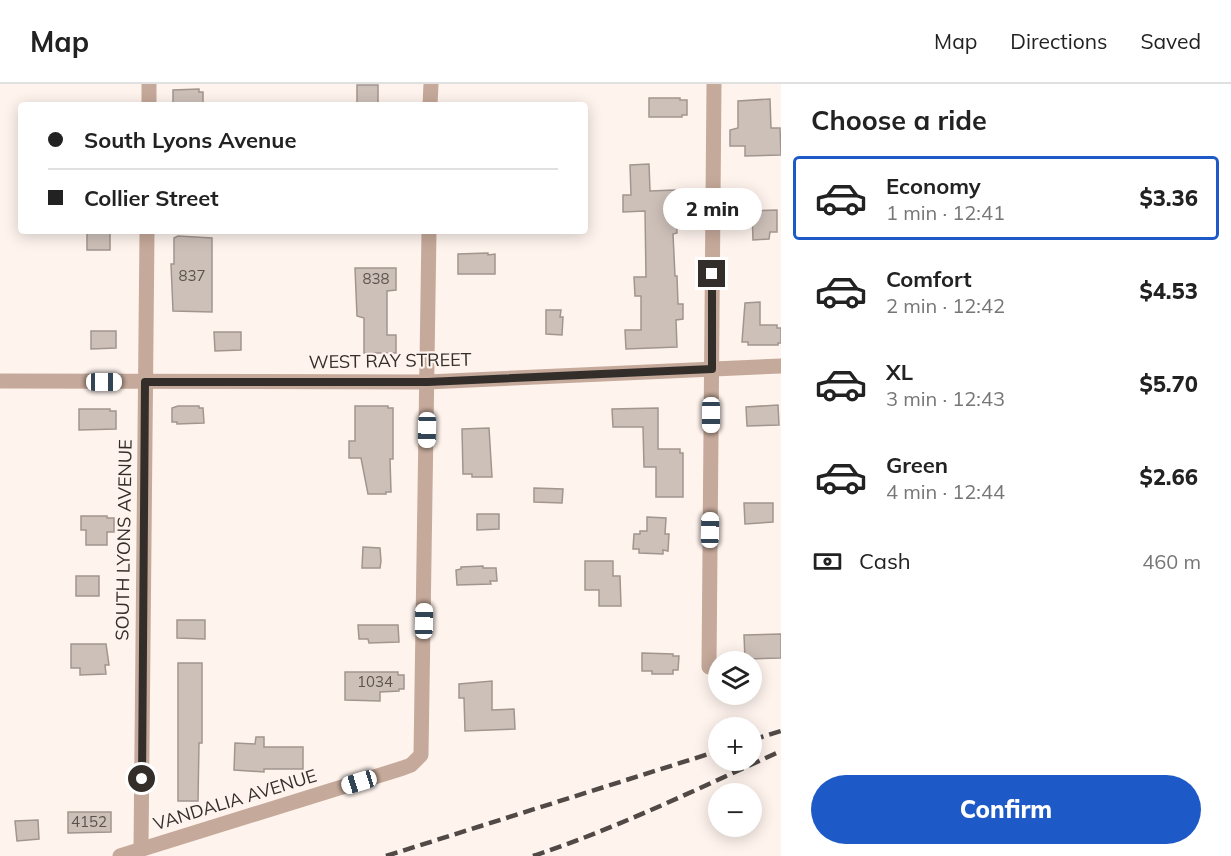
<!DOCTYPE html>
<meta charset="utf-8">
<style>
body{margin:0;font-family:Mulish,sans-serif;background:#f2f2f2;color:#222;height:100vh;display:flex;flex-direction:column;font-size:22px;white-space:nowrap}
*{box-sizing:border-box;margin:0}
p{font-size:20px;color:#767676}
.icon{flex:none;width:33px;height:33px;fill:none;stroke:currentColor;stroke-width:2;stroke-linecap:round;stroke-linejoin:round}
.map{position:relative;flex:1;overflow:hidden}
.drawer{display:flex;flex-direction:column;background:#fff;width:450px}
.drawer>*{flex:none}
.hud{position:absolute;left:18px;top:18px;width:570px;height:132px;border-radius:6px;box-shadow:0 3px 15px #0003;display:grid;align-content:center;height:132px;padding:0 30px;background:#fff}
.fabs{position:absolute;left:708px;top:567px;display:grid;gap:12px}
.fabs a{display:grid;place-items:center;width:54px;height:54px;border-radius:50%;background:#fff;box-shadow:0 3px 15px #0003;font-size:30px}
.end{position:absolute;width:27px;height:27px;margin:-14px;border:8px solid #342e2b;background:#fff;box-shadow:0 0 0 3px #fff}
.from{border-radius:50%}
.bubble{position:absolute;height:42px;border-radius:21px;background:#fff;box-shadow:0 3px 15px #0003;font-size:20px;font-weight:800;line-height:42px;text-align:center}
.car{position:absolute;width:18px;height:36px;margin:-18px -9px;border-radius:8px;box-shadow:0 0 4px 2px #0007;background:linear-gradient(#fff 24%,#345 0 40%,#fff 0 76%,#345 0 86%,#fff 0)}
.hud b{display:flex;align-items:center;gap:21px;height:57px;font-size:22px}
.hud b+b{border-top:2px solid #e0e0e0}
.hud i{width:15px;height:15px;background:#222}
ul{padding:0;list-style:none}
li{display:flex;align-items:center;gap:18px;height:84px;margin:0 12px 9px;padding:0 18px;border:3px solid transparent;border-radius:6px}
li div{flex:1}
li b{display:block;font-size:22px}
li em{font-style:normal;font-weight:800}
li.current{border-color:#1e5ac7}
li>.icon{width:54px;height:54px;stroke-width:1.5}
h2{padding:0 30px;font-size:27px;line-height:72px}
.pay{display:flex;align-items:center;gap:15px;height:66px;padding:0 30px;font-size:22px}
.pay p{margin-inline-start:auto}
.button{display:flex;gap:12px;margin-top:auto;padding:12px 30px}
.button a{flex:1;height:69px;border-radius:36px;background:#1e5ac7;color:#fff;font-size:24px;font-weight:800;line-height:69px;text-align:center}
header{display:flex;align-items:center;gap:36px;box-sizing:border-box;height:84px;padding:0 30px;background:#fff;border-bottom:2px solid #e0e0e0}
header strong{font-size:28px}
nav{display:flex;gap:33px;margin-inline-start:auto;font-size:21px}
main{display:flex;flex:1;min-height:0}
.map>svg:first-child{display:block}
</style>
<header>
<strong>Map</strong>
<nav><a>Map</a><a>Directions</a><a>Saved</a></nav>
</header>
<main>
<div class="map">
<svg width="781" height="772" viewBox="0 0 781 772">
<rect width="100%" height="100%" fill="#fef3ed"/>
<g fill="#cdc0b9" stroke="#a2958e" stroke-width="1.5">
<rect x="357" y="1" width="21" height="20"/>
<polygon points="199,5 199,8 203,8 203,21 173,21 173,6"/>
<polygon points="649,14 680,14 680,16 687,16 687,31 682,31 682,33 649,33"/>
<polygon points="770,15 771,44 780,44 781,71 745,72 745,62 730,62 730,46 738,44 738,17"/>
<polygon points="649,80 650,107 675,106 677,149 673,150 675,192 677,192 678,220 683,220 683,235 676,236 677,263 626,265 625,246 641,246 641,212 635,212 634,193 646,193 645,127 623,128 623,111 631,111 630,81"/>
<polygon points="777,126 777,148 770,148 769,155 753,156 752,127"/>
<rect x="87" y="147" width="23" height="19"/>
<polygon points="178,152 212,154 212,228 173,227 171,180 174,180 174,154"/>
<polygon points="488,169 488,171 495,170 495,190 458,190 458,170"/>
<polygon points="355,184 396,184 396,206 387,207 387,251 396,251 396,269 364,269 364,234 357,232"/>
<polygon points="760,218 760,241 777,241 777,244 781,244 781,259 778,259 778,261 748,261 748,258 742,258 745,219"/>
<polygon points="546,226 561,226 560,233 563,233 562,251 546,250"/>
<polygon points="91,247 116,247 116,264 91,265"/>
<polygon points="214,248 241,248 241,266 215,267"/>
<polygon points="778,321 779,341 747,342 746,323"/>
<polygon points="178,322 199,322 199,324 203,324 204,339 177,340 177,338 172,338 172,324"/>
<polygon points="355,322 388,322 388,324 393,324 393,375 390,375 391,408 386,408 386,410 368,410 361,374 349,374 349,357 355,357"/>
<polygon points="658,324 658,365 680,365 680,369 683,369 683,413 656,413 656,383 644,383 643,343 613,343 612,325"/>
<polygon points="79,325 110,325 110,327 116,327 116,345 79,346"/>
<polygon points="489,344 492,393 472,393 472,390 463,390 462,345"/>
<polygon points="534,404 563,405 562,419 534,418"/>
<polygon points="744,419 773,419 773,438 745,440"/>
<polygon points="477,430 499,430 499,445 477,446"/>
<polygon points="81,432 107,432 107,434 114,434 114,448 107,448 107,461 86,461 86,446 81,446"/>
<polygon points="647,433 666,434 665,450 669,450 668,467 663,466 663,470 639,469 639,465 633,465 634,450 640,450 640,447 647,447"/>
<polygon points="363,463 380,464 381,477 380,484 362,484"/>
<polygon points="585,477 613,477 613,492 620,492 621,522 599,522 599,506 585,506"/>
<polygon points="483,482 483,484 496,484 497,497 490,497 491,500 457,501 456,486 461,485 461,483"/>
<rect x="76" y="492" width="23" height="20"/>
<polygon points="177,536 205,536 205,555 177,554"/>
<polygon points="358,541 398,541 399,558 369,559 368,555 359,555"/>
<polygon points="781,550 781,574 745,575 744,551"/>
<polygon points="71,560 106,560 109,581 105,581 106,590 80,591 80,584 71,584"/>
<polygon points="642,569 673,570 673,572 679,572 678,586 673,586 673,590 652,590 652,587 642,587"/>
<polygon points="178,579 202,579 202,659 199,659 198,717 178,717"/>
<polygon points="345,588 398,588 398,591 404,591 404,605 399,605 399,607 380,608 380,617 345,616"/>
<polygon points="492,597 492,626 514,625 515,645 465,647 464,614 459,614 459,600"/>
<polygon points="256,653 264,653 264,663 303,663 303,685 264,685 264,688 234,686 235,659 255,660"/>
<polygon points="68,728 111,728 111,748 68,749"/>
<polygon points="38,736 39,755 17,757 15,737"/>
</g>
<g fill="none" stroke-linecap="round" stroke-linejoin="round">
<g stroke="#c5a99a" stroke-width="15">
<polyline points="149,21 149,0"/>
<polyline points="430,21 431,0"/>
<polyline points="0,297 427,298 781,282"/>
<polyline points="709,583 714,0"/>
<polyline points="141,765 147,147"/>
<polyline points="120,772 403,684 411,681 421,671 429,147"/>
</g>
<g stroke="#504946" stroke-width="4.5" stroke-dasharray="12 6" stroke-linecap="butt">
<polyline points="752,656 781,647"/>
<polyline points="386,772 718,667"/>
<path d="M533,772C618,744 699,704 781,667"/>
</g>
</g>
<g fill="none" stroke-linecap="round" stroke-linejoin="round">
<polyline stroke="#342e2b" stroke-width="8" points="142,695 145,298 428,298 712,285 712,190"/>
</g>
<g text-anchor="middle" stroke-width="4.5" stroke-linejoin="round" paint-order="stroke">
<g font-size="15" fill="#5a524e">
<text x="192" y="197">837</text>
<text x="376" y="200">838</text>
<text x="375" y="603">1034</text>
<text x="89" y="743">4152</text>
</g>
<g font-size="18" fill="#342e2b" stroke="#fef3ed">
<text transform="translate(390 277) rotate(-1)" y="6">WEST RAY STREET</text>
<text transform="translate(124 456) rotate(-89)" y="6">SOUTH LYONS AVENUE</text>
<text transform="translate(235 716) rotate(-17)" y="6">VANDALIA AVENUE</text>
</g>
</g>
</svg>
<div class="fabs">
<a><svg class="icon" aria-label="layers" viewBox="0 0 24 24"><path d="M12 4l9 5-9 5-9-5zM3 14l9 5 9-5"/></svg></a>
<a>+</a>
<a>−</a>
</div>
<i class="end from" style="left:142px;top:695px"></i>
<i class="end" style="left:712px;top:190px"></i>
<div class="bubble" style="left:663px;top:104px;width:99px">2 min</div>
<i class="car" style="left:104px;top:298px;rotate:90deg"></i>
<i class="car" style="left:711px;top:331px;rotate:180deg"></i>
<i class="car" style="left:427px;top:346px;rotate:181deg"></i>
<i class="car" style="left:710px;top:446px;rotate:1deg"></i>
<i class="car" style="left:424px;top:537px;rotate:1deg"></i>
<i class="car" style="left:359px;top:698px;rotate:253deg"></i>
<div class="hud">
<b><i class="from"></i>South Lyons Avenue</b>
<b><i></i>Collier Street</b>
</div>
</div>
<section class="drawer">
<h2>Choose a ride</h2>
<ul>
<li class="current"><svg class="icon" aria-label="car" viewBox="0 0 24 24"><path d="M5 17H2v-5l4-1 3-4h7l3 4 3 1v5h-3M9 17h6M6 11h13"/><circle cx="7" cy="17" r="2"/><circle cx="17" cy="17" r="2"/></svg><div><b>Economy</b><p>1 min · 12:41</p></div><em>$3.36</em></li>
<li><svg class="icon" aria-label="car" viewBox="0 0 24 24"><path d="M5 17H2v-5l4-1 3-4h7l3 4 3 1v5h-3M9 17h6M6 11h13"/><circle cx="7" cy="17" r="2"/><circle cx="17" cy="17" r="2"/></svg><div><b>Comfort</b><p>2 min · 12:42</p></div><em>$4.53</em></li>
<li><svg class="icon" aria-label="car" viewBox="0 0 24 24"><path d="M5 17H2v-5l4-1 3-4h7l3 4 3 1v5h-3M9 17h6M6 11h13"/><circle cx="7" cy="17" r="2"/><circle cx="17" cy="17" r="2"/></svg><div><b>XL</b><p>3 min · 12:43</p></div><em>$5.70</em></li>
<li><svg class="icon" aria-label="car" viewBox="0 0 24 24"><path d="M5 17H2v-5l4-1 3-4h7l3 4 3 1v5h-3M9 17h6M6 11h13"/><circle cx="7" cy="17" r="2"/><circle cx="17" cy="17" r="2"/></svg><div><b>Green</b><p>4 min · 12:44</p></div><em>$2.66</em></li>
</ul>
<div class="pay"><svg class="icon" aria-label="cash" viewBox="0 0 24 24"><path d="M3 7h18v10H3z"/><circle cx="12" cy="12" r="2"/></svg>Cash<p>460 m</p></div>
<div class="button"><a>Confirm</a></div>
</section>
</main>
